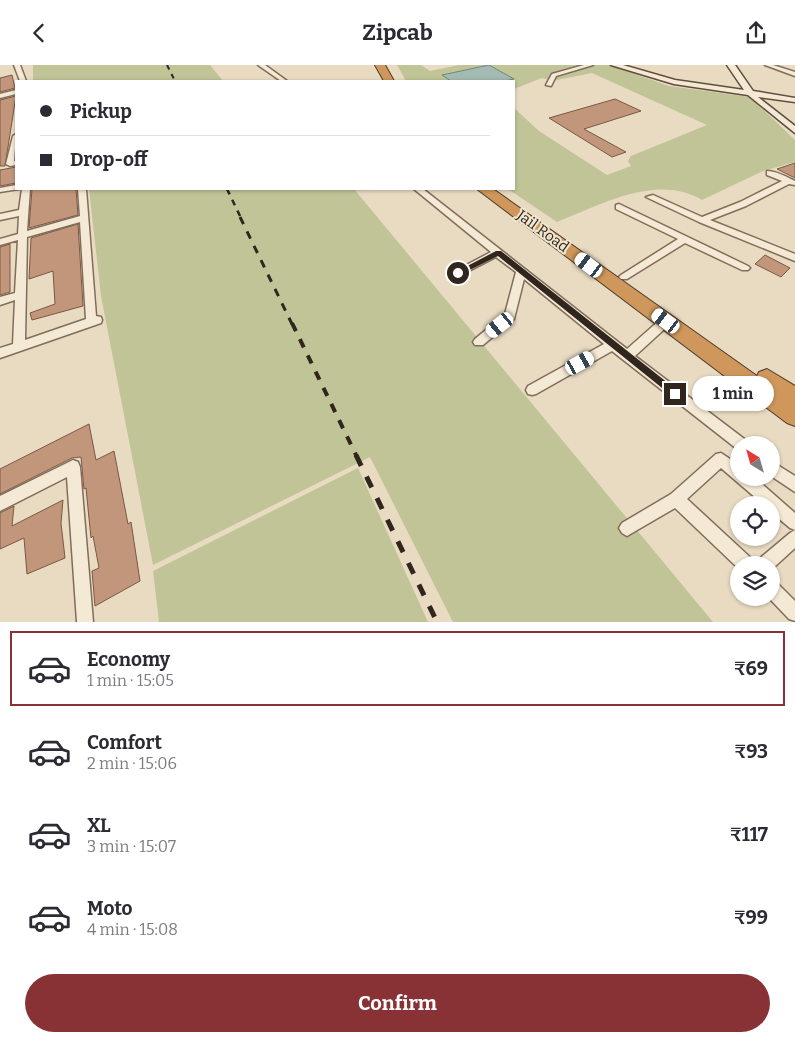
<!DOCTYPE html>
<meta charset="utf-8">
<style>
body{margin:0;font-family:Bitter,serif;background:#f2f2f3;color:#2b2b33;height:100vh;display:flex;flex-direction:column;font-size:19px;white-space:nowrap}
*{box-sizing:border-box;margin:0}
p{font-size:16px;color:#7c7c81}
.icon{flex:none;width:28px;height:28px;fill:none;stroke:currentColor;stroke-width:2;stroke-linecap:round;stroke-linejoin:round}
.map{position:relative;height:557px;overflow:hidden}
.drawer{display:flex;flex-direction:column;background:#fff;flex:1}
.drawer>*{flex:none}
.top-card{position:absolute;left:15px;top:15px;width:500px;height:110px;border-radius:0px;box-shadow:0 1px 4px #0004;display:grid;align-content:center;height:110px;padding:0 25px;background:#fff}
.needle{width:32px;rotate:323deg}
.fabs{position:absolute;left:730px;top:371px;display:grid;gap:10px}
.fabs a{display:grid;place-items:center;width:50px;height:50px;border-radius:50%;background:#fff;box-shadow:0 1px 4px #0004;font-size:25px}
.end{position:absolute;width:22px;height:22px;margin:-11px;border:6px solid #31261e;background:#fff;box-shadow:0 0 0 2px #fff}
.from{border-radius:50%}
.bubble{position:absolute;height:35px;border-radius:18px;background:#fff;box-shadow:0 1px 4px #0004;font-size:16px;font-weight:700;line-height:35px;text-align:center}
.car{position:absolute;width:15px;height:30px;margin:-15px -8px;border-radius:6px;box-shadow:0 0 4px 1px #0007;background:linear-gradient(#fff 24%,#345 0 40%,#fff 0 76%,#345 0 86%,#fff 0)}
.top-card b{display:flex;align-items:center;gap:18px;height:48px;font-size:19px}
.top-card b+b{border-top:1px solid #e1e1e2}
.top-card i{width:12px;height:12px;background:#2b2b33}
ul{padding:9px 0 0;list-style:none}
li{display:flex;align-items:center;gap:15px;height:75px;margin:0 10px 8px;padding:0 15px;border:2px solid transparent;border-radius:0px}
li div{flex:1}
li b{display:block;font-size:19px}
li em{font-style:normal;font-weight:700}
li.active{border-color:#883236}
li>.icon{width:45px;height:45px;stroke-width:1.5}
.primary-button{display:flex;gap:10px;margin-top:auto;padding:10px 25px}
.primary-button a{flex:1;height:58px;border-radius:30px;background:#883236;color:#fff;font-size:20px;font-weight:700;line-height:58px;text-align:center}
header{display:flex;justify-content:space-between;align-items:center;height:65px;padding:0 25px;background:#fff;font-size:22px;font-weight:700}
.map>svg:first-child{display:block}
</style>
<header><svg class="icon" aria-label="back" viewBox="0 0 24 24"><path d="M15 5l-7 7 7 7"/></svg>Zipcab<svg class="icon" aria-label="share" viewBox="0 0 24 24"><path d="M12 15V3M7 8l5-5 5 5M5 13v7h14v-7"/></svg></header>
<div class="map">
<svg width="795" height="557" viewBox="0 0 795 557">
<rect width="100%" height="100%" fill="#e8dbc2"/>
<g fill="#c1c497">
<polygon points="33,0 210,0 223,16 33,16"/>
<polygon points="397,0 421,0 430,6 459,0 488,0 443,10 451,16 406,16"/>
<path d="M489,0H610L669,21L750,32L795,75V97L763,106L702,135C656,108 601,140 557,157L508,124H514V43L539,66L607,110L631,101L628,96L631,91L707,60L592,8L552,16L542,13L514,24V16H505L513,14Z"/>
<polygon points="89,124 354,124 713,557 453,557 370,392 153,500 101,231"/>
<polygon points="358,403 428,557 159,557 153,506"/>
</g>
<polygon fill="#a3bbb3" stroke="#6c887f" points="489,0 514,14 505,16 451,16 442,10"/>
<g fill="#c2967b" stroke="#7c5744">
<polygon points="12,10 15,23 0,27 0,13"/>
<polygon points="16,31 5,101 0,101 0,35"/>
<polygon points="615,34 641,46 584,64 626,87 612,92 549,53"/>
<polygon points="795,98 795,113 777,104"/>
<polygon points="16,102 16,118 0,121 0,105"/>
<polygon points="32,124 76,124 78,150 29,163"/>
<polygon points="78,159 83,241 32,255 30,248 55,239 53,206 29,214 31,173"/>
<polygon points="10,179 10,227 0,230 0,182"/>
<polygon points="765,190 790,203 781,212 755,199"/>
<polygon points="89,359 96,395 114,386 128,459 131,457 140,516 95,541 92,506 99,503 93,471 91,473 86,423 84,424 81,392 72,393 0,429 0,404"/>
<polygon points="63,435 61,458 65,493 27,509 24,473 0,484 0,448 14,441 12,461"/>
</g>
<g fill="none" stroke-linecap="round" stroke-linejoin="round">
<g stroke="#806d5b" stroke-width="3">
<g id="street">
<polygon points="14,0 20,0 26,16 20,16"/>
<polygon points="258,0 265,0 287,16 281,16"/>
<polygon points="584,0 593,0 556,11 551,21 546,20 552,9"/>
<polygon points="765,0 773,0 795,7 795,11"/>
<polygon points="16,25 16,29 0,33 0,29"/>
<polygon points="16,69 14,96 16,96 16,100 10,101 6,99 13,71"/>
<path d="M767,106C776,106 787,112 795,116V120L789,119L746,141L710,155L795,189V196L699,157L646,132L653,130L702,152L740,137L782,116L767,110Z"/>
<polygon points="16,120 16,124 19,124 0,127 0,123"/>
<path d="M22,124H30L27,166L80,151L78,124H86L96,251L101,252L102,255L101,258L0,293V283L13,279L15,235L0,240V232L15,228L18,175L0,180V174L18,169L19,151L0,155V149L19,145ZM80,157L86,254L25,275L27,172Z"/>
<polygon points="414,124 423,124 627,284 662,253 670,253 671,256 670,259 635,291 747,376 749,380 739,380 739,385 737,384 612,286 536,329 532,330 528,329 526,325 528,321 604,279 524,214 514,254 483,280 475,280 473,277 475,274 505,249 516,207 496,192 461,210 455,210 453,208 455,206 491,187"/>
<polygon points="619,139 748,201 750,203 748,205 742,205 685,178 627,214 621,214 619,212 621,210 678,174 616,144 616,140"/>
<polygon points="721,388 739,400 739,412 754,412 795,448 795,483 771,505 771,500 757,500 759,494 790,468 795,465 790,463 771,447 771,440 764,440 721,403 687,434 752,494 754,500 739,500 739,504 675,443 632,468 627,471 622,468 619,463 622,458 671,429 716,389"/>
<polygon points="73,395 78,397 80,402 93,557 77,557 67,412 0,446 0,431"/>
<polygon points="771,396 795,411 795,427 771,411"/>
<polygon points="771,516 777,518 795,536 795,556 789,554 768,532 771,532"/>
</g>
</g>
<g stroke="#614e3e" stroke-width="3">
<polygon id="secondary" points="611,0 623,0 675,15 744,25 727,0 735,0 753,26 795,33 795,37 758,32 795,61 795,68 748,30 674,19"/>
</g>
<g stroke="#4e3c2f" stroke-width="2">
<g id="highway">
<polygon points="375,0 385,0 394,16 384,16"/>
<polygon points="477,124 493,124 757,311 759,307 767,304 795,321 795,361 787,358"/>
</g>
</g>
<use href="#street" fill="#f4e9d4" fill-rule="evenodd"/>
<use href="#secondary" fill="#f4e9d4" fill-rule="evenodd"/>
<use href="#highway" fill="#cf975b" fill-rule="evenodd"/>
<polyline stroke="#31261e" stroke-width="2" stroke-dasharray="5 5" stroke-linecap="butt" points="167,0 175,16"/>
<polyline stroke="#31261e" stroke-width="2.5" stroke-dasharray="6 6" stroke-linecap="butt" points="227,124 241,153"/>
<polyline stroke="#31261e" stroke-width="3" stroke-dasharray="8 8" stroke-linecap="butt" points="240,152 292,259"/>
<polyline stroke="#31261e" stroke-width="4" stroke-dasharray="9 9" stroke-linecap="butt" points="292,258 357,392"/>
<polyline stroke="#31261e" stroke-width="5" stroke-dasharray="12 12" stroke-linecap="butt" points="356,390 437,557"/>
</g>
<polygon fill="#31261e" points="496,186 501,186 678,326 678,331 672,331 498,191 460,210 454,208"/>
<g text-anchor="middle" stroke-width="4" stroke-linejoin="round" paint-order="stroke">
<g font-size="15" fill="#31261e" stroke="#f0e6d0">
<text transform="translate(543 166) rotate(36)" y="5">Jail Road</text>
</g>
</g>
</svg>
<div class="fabs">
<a><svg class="needle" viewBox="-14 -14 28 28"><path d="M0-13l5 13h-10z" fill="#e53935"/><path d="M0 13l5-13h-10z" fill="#7c7c81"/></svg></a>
<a><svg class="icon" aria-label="locate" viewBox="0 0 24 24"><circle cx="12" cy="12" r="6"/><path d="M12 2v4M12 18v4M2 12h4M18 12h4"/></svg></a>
<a><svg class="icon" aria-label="layers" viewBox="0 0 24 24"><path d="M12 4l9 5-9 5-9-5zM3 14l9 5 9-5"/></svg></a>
</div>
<i class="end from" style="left:458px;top:208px"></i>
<i class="end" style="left:675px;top:329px"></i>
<div class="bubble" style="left:692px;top:311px;width:82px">1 min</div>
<i class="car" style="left:589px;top:200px;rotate:307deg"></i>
<i class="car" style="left:666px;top:256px;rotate:306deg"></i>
<i class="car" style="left:500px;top:260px;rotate:231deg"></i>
<i class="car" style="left:580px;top:298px;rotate:61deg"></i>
<div class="top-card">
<b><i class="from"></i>Pickup</b>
<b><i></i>Drop-off</b>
</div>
</div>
<section class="drawer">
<ul>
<li class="active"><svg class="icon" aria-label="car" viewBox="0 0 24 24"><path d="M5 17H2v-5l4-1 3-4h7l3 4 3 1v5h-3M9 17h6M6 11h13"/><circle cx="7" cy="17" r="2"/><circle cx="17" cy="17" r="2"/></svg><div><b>Economy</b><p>1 min · 15:05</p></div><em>₹69</em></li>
<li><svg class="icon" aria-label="car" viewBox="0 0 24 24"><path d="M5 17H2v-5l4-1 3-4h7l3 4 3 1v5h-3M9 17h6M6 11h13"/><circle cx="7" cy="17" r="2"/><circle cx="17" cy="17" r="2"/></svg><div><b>Comfort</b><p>2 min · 15:06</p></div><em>₹93</em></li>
<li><svg class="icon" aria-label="car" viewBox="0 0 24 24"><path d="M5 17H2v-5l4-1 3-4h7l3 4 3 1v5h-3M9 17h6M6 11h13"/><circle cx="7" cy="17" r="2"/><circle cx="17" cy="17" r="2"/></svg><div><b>XL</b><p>3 min · 15:07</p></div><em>₹117</em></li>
<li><svg class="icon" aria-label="car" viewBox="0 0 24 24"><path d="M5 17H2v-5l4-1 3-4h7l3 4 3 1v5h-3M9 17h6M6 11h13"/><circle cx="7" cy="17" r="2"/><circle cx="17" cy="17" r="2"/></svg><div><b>Moto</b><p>4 min · 15:08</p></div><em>₹99</em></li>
</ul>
<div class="primary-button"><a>Confirm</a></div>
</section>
